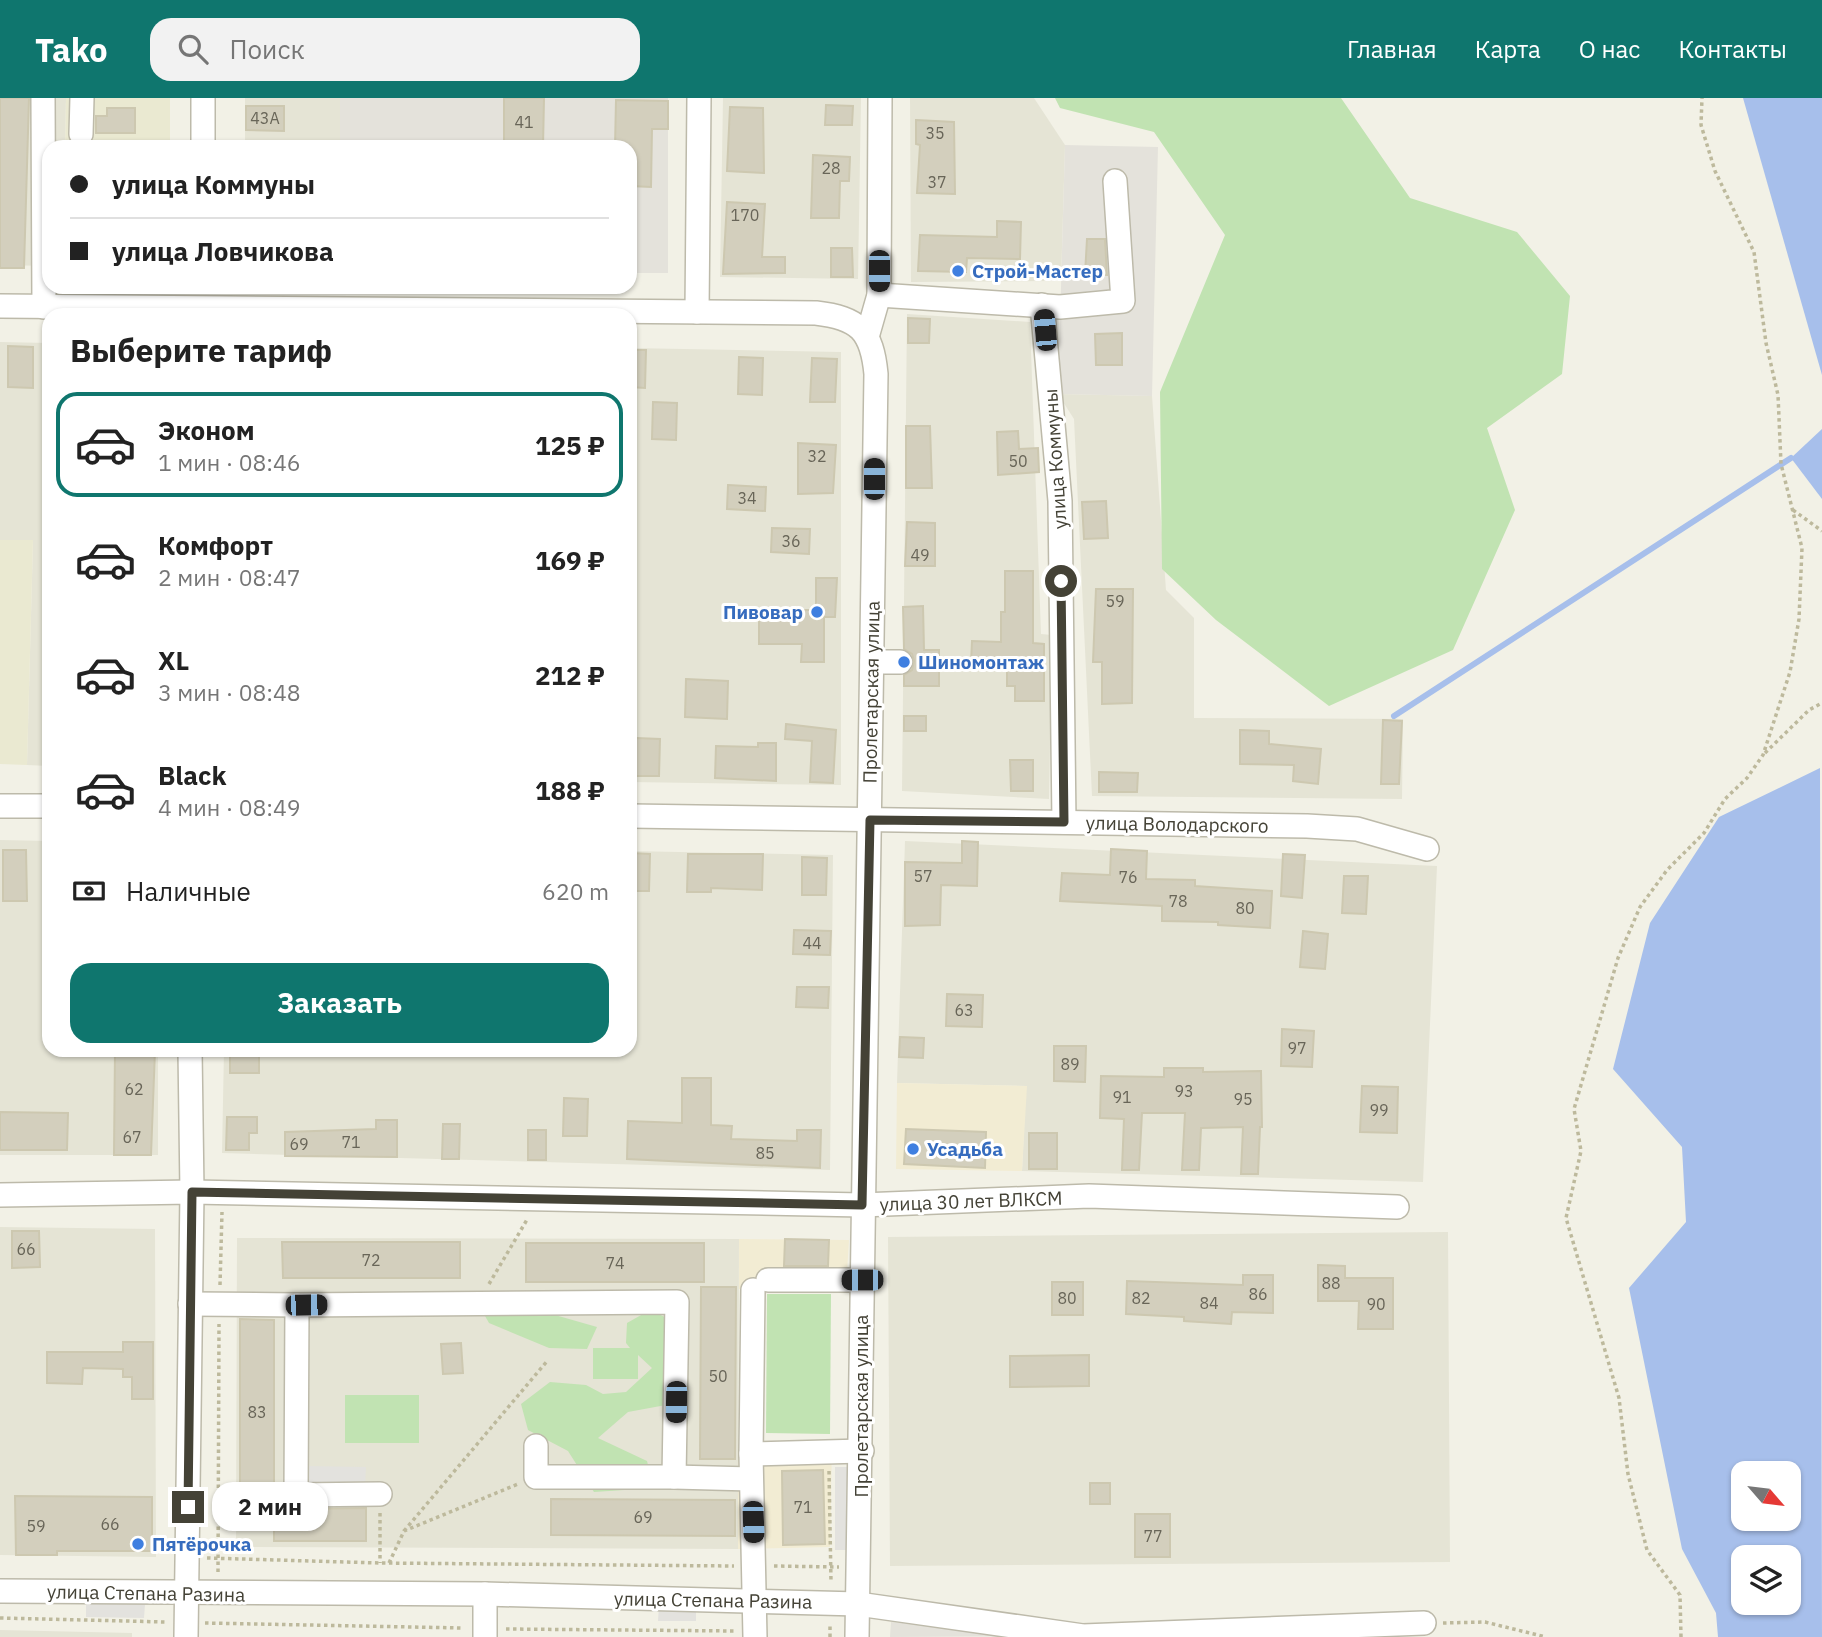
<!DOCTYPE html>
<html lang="ru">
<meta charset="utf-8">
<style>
body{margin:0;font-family:"IBM Plex Sans",sans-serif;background:#f2f2f2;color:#222;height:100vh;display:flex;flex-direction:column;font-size:26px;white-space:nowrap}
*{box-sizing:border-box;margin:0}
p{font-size:23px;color:#767676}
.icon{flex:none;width:38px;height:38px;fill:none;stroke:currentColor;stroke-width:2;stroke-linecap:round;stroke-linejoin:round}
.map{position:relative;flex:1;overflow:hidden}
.details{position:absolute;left:42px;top:210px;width:595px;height:749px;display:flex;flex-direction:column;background:#fff;border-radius:21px;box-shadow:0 2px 5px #0004}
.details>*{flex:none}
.guide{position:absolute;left:42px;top:42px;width:595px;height:154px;border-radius:21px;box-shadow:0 2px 5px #0004;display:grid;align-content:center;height:154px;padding:0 28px;background:#fff}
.needle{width:46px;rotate:118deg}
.tools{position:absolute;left:1731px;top:1363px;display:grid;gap:14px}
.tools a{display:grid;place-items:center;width:70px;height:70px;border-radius:14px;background:#fff;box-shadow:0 2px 5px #0004;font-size:35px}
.end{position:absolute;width:32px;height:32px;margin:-16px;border:9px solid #444236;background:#fff;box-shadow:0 0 0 4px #fff}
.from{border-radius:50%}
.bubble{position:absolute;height:49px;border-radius:21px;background:#fff;box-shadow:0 2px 5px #0004;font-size:23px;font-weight:700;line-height:49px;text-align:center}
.car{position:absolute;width:21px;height:42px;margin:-21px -10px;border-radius:9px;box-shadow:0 0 5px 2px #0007;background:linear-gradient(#222 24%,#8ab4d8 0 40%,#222 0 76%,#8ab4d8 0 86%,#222 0)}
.guide b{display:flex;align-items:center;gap:24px;height:66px;font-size:26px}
.guide b+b{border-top:2px solid #e0e0e0}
.guide i{width:18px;height:18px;background:#222}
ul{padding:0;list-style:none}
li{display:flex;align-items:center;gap:21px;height:105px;margin:0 14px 10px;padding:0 14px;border:4px solid transparent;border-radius:21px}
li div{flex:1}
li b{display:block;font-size:26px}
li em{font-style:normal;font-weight:700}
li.active{border-color:#0f766e}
li>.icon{width:63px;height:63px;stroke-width:1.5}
h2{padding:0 28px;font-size:32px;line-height:84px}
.pay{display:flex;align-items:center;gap:18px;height:77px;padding:0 28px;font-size:26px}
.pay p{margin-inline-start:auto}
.button{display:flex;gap:14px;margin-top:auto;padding:14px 28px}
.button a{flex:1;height:80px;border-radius:21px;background:#0f766e;color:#fff;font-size:28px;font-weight:700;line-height:80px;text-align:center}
header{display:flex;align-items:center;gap:42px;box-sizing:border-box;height:98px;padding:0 35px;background:#0f766e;color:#fff}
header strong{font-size:33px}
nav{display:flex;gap:38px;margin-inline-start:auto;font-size:24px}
.search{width:490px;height:63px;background:#f2f2f2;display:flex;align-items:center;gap:18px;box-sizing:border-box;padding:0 24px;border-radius:21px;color:#767676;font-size:26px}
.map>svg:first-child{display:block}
</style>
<header>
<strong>Tako</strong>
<div class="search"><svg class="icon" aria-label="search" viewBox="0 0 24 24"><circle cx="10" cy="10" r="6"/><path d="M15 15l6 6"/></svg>Поиск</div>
<nav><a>Главная</a><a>Карта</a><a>О нас</a><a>Контакты</a></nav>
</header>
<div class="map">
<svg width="1822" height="1539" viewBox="0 0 1822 1539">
<rect width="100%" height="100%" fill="#f2f1e6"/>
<g fill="#e5e4d5">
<polygon points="0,0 66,0 65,49 49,49 49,168 0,167"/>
<rect x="245" y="0" width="95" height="49"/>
<polygon points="723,0 861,0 858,181 720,179"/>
<polygon points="910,0 1034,0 1065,47 1061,183 911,184"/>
<polygon points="907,216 1030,224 1041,536 1052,537 1049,701 902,693"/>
<polygon points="0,244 49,245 49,668 27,667 33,443 0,442"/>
<polygon points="630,250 841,254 841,687 630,684"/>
<polygon points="1058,296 1152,298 1166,492 1194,520 1194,620 1403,621 1402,701 1092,698 1074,321"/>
<polygon points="0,742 49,743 49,952 158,952 158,1057 0,1057"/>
<polygon points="905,743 1437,768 1423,1084 1022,1073 1026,988 897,985"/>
<polygon points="630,753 833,757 830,1072 222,1055 224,952 630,952"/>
<polygon points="0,1129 155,1131 156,1459 0,1457"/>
<polygon points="1448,1134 1450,1464 890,1468 888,1139"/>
<polygon points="237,1140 739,1141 738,1451 236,1449"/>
<polygon points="0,1532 132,1535 132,1539 0,1539"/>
</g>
<g fill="#f2ecd3">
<polygon points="897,985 1027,988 1022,1073 896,1071"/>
<polygon points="739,1141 849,1142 846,1190 739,1191"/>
<polygon points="738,1347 832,1347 830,1449 738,1451"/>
</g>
<g fill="#e4e2db">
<polygon points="340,0 668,0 668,175 630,175 630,49 340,49"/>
<polygon points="1065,47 1158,49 1152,298 1058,296"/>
<polygon points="891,1524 1059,1538 890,1539"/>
</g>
<g fill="#eae9d1">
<polygon points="66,0 170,0 170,49 65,49"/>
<polygon points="0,442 33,442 27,667 0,666"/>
</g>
<g fill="#c1e3b2">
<polygon points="1055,0 1341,0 1410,100 1517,134 1570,198 1562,276 1487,330 1515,412 1453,552 1329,608 1216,522 1162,471 1160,294 1225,137 1154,34 1060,10"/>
<polygon points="767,1196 831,1196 830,1336 766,1335"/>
<polygon points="501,1209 548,1215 597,1229 587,1251 549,1250 489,1225 485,1218"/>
<polygon points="650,1212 669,1221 666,1307 628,1314 598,1340 647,1363 654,1390 594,1394 568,1353 528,1332 521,1306 550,1284 586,1287 603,1296 626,1294 652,1270 638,1257 638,1281 593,1281 593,1250 630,1250 626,1245 627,1225"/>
<rect x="345" y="1297" width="74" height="48"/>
</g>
<g fill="#e3e2de">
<polygon points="305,1368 366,1369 365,1389 304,1388"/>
<polygon points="835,1369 848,1369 847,1452 835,1452"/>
<polygon points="86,1505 145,1506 144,1520 86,1519"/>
<polygon points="659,1508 696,1509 696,1523 658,1523"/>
</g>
<g fill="#a7bfeb" fill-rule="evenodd">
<polygon points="1743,0 1822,0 1822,277"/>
<polygon points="1822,331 1822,401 1791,360"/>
<path d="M1820,670L1822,1539H1718L1716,1515L1682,1451L1629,1190L1686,1124L1682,1049L1613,971L1650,825L1719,719ZM1743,1376H1788V1421H1743ZM1743,1460H1788V1505H1743Z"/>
</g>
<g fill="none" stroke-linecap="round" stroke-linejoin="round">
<polyline stroke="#a7bfeb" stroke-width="6" points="1394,618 1791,360"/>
</g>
<g fill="#d3cfbd" stroke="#cdc8b0" stroke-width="2">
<polygon points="0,0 29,0 24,170 0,170"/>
<polygon points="504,0 544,0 543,49 504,49"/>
<polygon points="616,2 668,3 668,31 652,31 651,89 630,88 630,49 615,49"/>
<polygon points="826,7 853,8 852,27 825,27"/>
<polygon points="246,8 284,8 284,33 246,32"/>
<polygon points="730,9 763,10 764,75 727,73"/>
<polygon points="107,10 135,10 135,35 96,35 96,18 107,18"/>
<polygon points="916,22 954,24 955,96 917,95 920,47 916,46"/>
<polygon points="813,57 850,59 849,83 840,83 839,120 811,120"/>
<polygon points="727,104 765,106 762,159 785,159 785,175 723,176"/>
<polygon points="997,123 1021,124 1020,161 967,160 966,174 918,173 920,137 997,139"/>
<polygon points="1087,141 1105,141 1107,177 1085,176"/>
<polygon points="831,150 852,150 853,179 831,179"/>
<polygon points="908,220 930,221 929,245 908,245"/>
<polygon points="1122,235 1122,267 1096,267 1095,236"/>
<polygon points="8,248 33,249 33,290 8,289"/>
<polygon points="630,252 646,252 645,290 630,289"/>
<polygon points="739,259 763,260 762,297 738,296"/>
<polygon points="812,260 837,261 835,304 810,304"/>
<polygon points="653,304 677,305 676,342 652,341"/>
<polygon points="906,328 930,328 932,390 906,390"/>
<polygon points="1018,333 1019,351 1038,350 1039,374 998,377 997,334"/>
<polygon points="798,345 836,347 833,395 798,396"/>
<polygon points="728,387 766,389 765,413 727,411"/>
<polygon points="1106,403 1108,440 1084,441 1082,404"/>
<polygon points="907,424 935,425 935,468 905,468"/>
<polygon points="772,430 810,431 809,456 771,454"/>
<polygon points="1005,473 1033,473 1033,545 1044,546 1044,603 1015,603 1015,588 1007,588 1007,566 971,565 972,543 1001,544 1001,514 1005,514"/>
<polygon points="816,480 837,480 835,519 824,519 824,564 801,564 802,546 759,546 759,512 816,512"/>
<polygon points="1096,491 1133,491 1132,605 1102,606 1102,564 1093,564"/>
<polygon points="923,508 924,552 939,552 939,588 904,588 904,577 912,572 914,563 912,556 904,551 903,509"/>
<polygon points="686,581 728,583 727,621 685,619"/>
<rect x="904" y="618" width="22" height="15"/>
<polygon points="1383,622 1402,623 1399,686 1381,686"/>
<polygon points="786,626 836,632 833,685 810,684 812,643 785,641"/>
<polygon points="1240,632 1269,633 1269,646 1321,651 1318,686 1293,683 1294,667 1240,666"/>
<polygon points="636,640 660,641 659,678 635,678"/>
<polygon points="758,645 776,645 776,683 715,680 716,648 758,649"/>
<polygon points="1010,662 1033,662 1033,693 1011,693"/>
<polygon points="1099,674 1138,675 1137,694 1099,694"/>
<polygon points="962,743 978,744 977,788 941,787 940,827 905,828 905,764 962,765"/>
<polygon points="1111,751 1147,753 1146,781 1195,782 1195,788 1272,793 1270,830 1218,827 1218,824 1162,823 1162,808 1060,803 1062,775 1110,777"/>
<polygon points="3,752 26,752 27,803 3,803"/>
<polygon points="630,755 650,756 649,793 630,793"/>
<polygon points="688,756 763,756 762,792 711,790 711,794 687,794"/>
<polygon points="1283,756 1305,757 1302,800 1281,798"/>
<polygon points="802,759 827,760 826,797 802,797"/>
<polygon points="1344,778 1368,778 1366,816 1342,815"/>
<polygon points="794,832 831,833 830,857 793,856"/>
<polygon points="1303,833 1328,836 1325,871 1300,869"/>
<polygon points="797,889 829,889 828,910 796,909"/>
<polygon points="947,896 983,897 982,929 946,928"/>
<polygon points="1282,931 1314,933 1312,969 1281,968"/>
<polygon points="900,939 924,940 923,960 899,959"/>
<polygon points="1054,948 1086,948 1085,984 1054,983"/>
<polygon points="115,952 155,952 151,1057 114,1057"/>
<rect x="230" y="952" width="29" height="23"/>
<polygon points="1164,970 1203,970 1203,974 1261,973 1262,1029 1260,1029 1258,1076 1241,1076 1243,1029 1201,1030 1199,1072 1182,1072 1185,1015 1142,1015 1139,1072 1122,1072 1124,1021 1100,1020 1101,978 1164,979"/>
<polygon points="682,980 711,980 711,1027 732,1028 731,1041 797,1043 797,1032 821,1032 820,1070 627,1061 628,1023 682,1025"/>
<polygon points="1362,988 1398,989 1397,1035 1360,1034"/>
<polygon points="564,1000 588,1001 587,1038 563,1038"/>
<polygon points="0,1014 68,1015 67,1052 0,1052"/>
<polygon points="227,1019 257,1019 257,1035 249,1035 249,1052 226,1052"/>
<polygon points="376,1022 397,1022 397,1059 285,1058 285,1034 376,1031"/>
<polygon points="443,1026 460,1026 459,1061 442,1061"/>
<polygon points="906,1031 986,1034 985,1070 904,1066"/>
<rect x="528" y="1032" width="18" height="30"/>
<rect x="1029" y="1035" width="28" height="36"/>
<polygon points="12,1133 39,1133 40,1169 12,1170"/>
<polygon points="785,1141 829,1142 828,1168 784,1168"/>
<polygon points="282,1144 460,1144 460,1180 283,1180"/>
<rect x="526" y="1145" width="178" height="39"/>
<polygon points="1318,1167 1345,1168 1345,1180 1393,1180 1393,1231 1358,1231 1359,1203 1318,1203"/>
<polygon points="1243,1177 1273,1177 1273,1215 1232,1214 1231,1226 1184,1223 1184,1219 1126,1216 1127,1183 1243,1187"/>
<rect x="1052" y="1184" width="31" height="33"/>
<polygon points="701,1189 736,1189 735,1361 700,1361"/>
<polygon points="240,1221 274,1222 274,1406 240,1405"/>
<polygon points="123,1244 153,1244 153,1301 132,1301 132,1279 123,1279 123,1271 83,1270 82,1286 47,1285 47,1254 123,1254"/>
<polygon points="461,1245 463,1275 443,1276 441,1246"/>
<polygon points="1089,1257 1089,1288 1010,1289 1010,1258"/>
<polygon points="823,1372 825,1446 783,1447 782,1373"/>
<rect x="1090" y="1385" width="20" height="21"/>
<polygon points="15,1398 152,1399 152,1453 57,1453 57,1457 16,1457"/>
<polygon points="551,1401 735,1402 735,1438 551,1437"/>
<polygon points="274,1406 286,1406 296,1411 366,1410 366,1443 274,1443"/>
<rect x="1135" y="1416" width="35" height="43"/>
</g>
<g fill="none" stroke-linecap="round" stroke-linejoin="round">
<g stroke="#bdbaaa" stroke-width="26">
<g id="minor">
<polyline points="43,0 44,209"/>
<polyline points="203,0 203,49"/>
<polyline points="81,36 82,0"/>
<polyline points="879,197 1060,209 1123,203 1115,83"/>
<polyline points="1042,207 1060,403 1064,724"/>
<path d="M0,208L816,215C859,220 872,233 876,276L857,1539"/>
<polyline points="697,214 699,0"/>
<polyline points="867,239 879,197 880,0"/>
<polyline points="872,564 900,564"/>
<polyline points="0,708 49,708"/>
<polyline points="630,718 1307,728 1357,731 1427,751"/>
<polyline points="0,1097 192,1094 862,1107 1089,1098 1397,1109"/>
<polyline points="768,1182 862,1182"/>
<polyline points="753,1192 751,1356 755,1539"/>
<polyline points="190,1206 297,1207"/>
<polyline points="751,1356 862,1353"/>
<polyline points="674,1379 751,1381"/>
<polyline points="380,1396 296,1397 297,1207 677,1204 674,1379 536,1379 536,1348"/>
<polyline points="0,1493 485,1496 858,1506 1083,1538 1424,1525"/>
<polyline points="485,1496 485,1539"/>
<polyline points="186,1539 192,1094 190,952"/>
</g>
</g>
<g stroke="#bdb99c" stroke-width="3.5" stroke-dasharray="3.5 3.5" stroke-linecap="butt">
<polyline points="1793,412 1822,433"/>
<polyline points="1765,655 1809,612 1822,605"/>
<polyline points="489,1186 528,1120"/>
<polyline points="220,1187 222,1114"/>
<polyline points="829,1373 831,1484"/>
<polyline points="380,1415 380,1465"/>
<polyline points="404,1433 548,1262"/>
<polyline points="207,1460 380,1465 734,1468"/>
<polyline points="389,1465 404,1433 518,1386"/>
<polyline points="774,1468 839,1469"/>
<polyline points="218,1474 219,1226"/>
<polyline points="0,1520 166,1524"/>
<polyline points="205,1525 463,1530"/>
<polyline points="1443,1525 1485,1524 1546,1539"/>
<polyline points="506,1531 736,1533"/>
<polyline points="830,1539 830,1527"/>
<polyline points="1681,1539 1680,1497 1647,1452 1628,1376 1619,1300 1566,1120 1581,1053 1574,1011 1618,860 1640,809 1667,772 1704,735 1725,701 1747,680 1763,657 1790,574 1799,521 1802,450 1781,366 1778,297 1766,245 1754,154 1715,73 1701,27 1702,0"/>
</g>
<use href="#minor" stroke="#fff" stroke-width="23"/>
</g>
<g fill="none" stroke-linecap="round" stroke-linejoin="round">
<polyline stroke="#444236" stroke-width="9" points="188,1409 192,1094 862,1107 870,722 1064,724 1061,483"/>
</g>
<g fill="#3f7fe0" stroke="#fff" stroke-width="2.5">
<circle cx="958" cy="173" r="7"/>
<circle cx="817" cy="514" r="7"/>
<circle cx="904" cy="564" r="7"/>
<circle cx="913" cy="1051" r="7"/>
<circle cx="138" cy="1446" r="7"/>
</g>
<g text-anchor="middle" stroke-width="6" stroke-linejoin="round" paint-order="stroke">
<g font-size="16" fill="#686558">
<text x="265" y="26">43А</text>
<text x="524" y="30">41</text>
<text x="935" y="41">35</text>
<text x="831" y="76">28</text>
<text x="937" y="90">37</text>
<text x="745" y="123">170</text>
<text x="817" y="364">32</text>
<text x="1018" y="369">50</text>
<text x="747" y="406">34</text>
<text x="791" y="449">36</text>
<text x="920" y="463">49</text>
<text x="1115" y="509">59</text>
<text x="923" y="784">57</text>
<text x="1128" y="785">76</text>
<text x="1178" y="809">78</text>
<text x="1245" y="816">80</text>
<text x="812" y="851">44</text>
<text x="964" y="918">63</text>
<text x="1297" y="956">97</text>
<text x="1070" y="972">89</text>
<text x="134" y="997">62</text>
<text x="1184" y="999">93</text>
<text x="1122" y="1005">91</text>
<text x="1243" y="1007">95</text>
<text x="1379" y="1018">99</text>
<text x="132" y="1045">67</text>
<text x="351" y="1050">71</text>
<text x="299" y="1052">69</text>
<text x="765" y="1061">85</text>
<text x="26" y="1157">66</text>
<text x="371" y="1168">72</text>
<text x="615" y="1171">74</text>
<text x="1331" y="1191">88</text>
<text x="1258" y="1202">86</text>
<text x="1067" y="1206">80</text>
<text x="1141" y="1206">82</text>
<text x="1209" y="1211">84</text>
<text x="1376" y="1212">90</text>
<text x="718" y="1284">50</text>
<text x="257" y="1320">83</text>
<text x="803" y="1415">71</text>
<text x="643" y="1425">69</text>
<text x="110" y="1432">66</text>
<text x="36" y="1434">59</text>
<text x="1153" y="1444">77</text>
</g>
<g font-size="19" font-weight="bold" fill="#366cbe" stroke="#fff" text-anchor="start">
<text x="972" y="180">Строй-Мастер</text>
<text x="803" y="521" text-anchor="end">Пивовар</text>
<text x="918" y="571">Шиномонтаж</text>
<text x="927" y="1058">Усадьба</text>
<text x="152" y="1453">Пятёрочка</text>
</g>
<g font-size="19" fill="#444236" stroke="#fff">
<text transform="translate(1055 361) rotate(-94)" y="7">улица Коммуны</text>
<text transform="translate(871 594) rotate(-89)" y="7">Пролетарская улица</text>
<text transform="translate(1177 726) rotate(1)" y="7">улица Володарского</text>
<text transform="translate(971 1103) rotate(-2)" y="7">улица 30 лет ВЛКСМ</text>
<text transform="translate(861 1308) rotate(-90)" y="7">Пролетарская улица</text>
<text transform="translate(146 1495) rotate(1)" y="7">улица Степана Разина</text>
<text transform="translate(713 1502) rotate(1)" y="7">улица Степана Разина</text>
</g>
</g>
</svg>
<div class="tools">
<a><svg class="needle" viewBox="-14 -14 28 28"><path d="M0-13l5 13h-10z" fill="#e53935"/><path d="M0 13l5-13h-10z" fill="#767676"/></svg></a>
<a><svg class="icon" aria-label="layers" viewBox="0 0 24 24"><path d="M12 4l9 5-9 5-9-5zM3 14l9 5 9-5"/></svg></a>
</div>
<i class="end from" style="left:1061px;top:483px"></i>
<i class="end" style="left:188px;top:1409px"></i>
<div class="bubble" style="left:212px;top:1384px;width:116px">2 мин</div>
<i class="car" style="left:879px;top:173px;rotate:180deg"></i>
<i class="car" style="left:1045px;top:232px;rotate:355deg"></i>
<i class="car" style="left:874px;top:381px;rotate:0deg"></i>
<i class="car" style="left:862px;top:1182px;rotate:270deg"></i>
<i class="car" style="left:306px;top:1207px;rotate:89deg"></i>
<i class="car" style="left:676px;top:1304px;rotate:181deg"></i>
<i class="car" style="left:753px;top:1424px;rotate:178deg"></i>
<div class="guide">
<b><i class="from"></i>улица Коммуны</b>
<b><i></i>улица Ловчикова</b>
</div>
<section class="details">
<h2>Выберите тариф</h2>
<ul>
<li class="active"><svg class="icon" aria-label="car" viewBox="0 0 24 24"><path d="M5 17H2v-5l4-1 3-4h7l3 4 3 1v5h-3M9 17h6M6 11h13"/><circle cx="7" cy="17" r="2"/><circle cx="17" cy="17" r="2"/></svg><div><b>Эконом</b><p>1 мин · 08:46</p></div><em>125 ₽</em></li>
<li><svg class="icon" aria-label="car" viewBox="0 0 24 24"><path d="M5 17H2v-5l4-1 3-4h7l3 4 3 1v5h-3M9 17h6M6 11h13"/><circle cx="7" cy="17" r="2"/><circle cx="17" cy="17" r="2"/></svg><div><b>Комфорт</b><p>2 мин · 08:47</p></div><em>169 ₽</em></li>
<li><svg class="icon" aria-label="car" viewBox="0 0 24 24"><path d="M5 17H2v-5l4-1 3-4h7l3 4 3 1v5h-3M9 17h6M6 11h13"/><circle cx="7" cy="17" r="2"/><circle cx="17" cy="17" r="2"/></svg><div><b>XL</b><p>3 мин · 08:48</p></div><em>212 ₽</em></li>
<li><svg class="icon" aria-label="car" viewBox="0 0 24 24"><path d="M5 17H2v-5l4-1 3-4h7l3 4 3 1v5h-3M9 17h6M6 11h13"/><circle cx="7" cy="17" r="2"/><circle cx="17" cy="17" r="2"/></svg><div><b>Black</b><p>4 мин · 08:49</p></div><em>188 ₽</em></li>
</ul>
<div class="pay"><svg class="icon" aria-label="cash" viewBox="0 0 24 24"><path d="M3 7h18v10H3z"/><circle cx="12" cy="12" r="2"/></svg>Наличные<p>620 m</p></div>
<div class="button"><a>Заказать</a></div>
</section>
</div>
